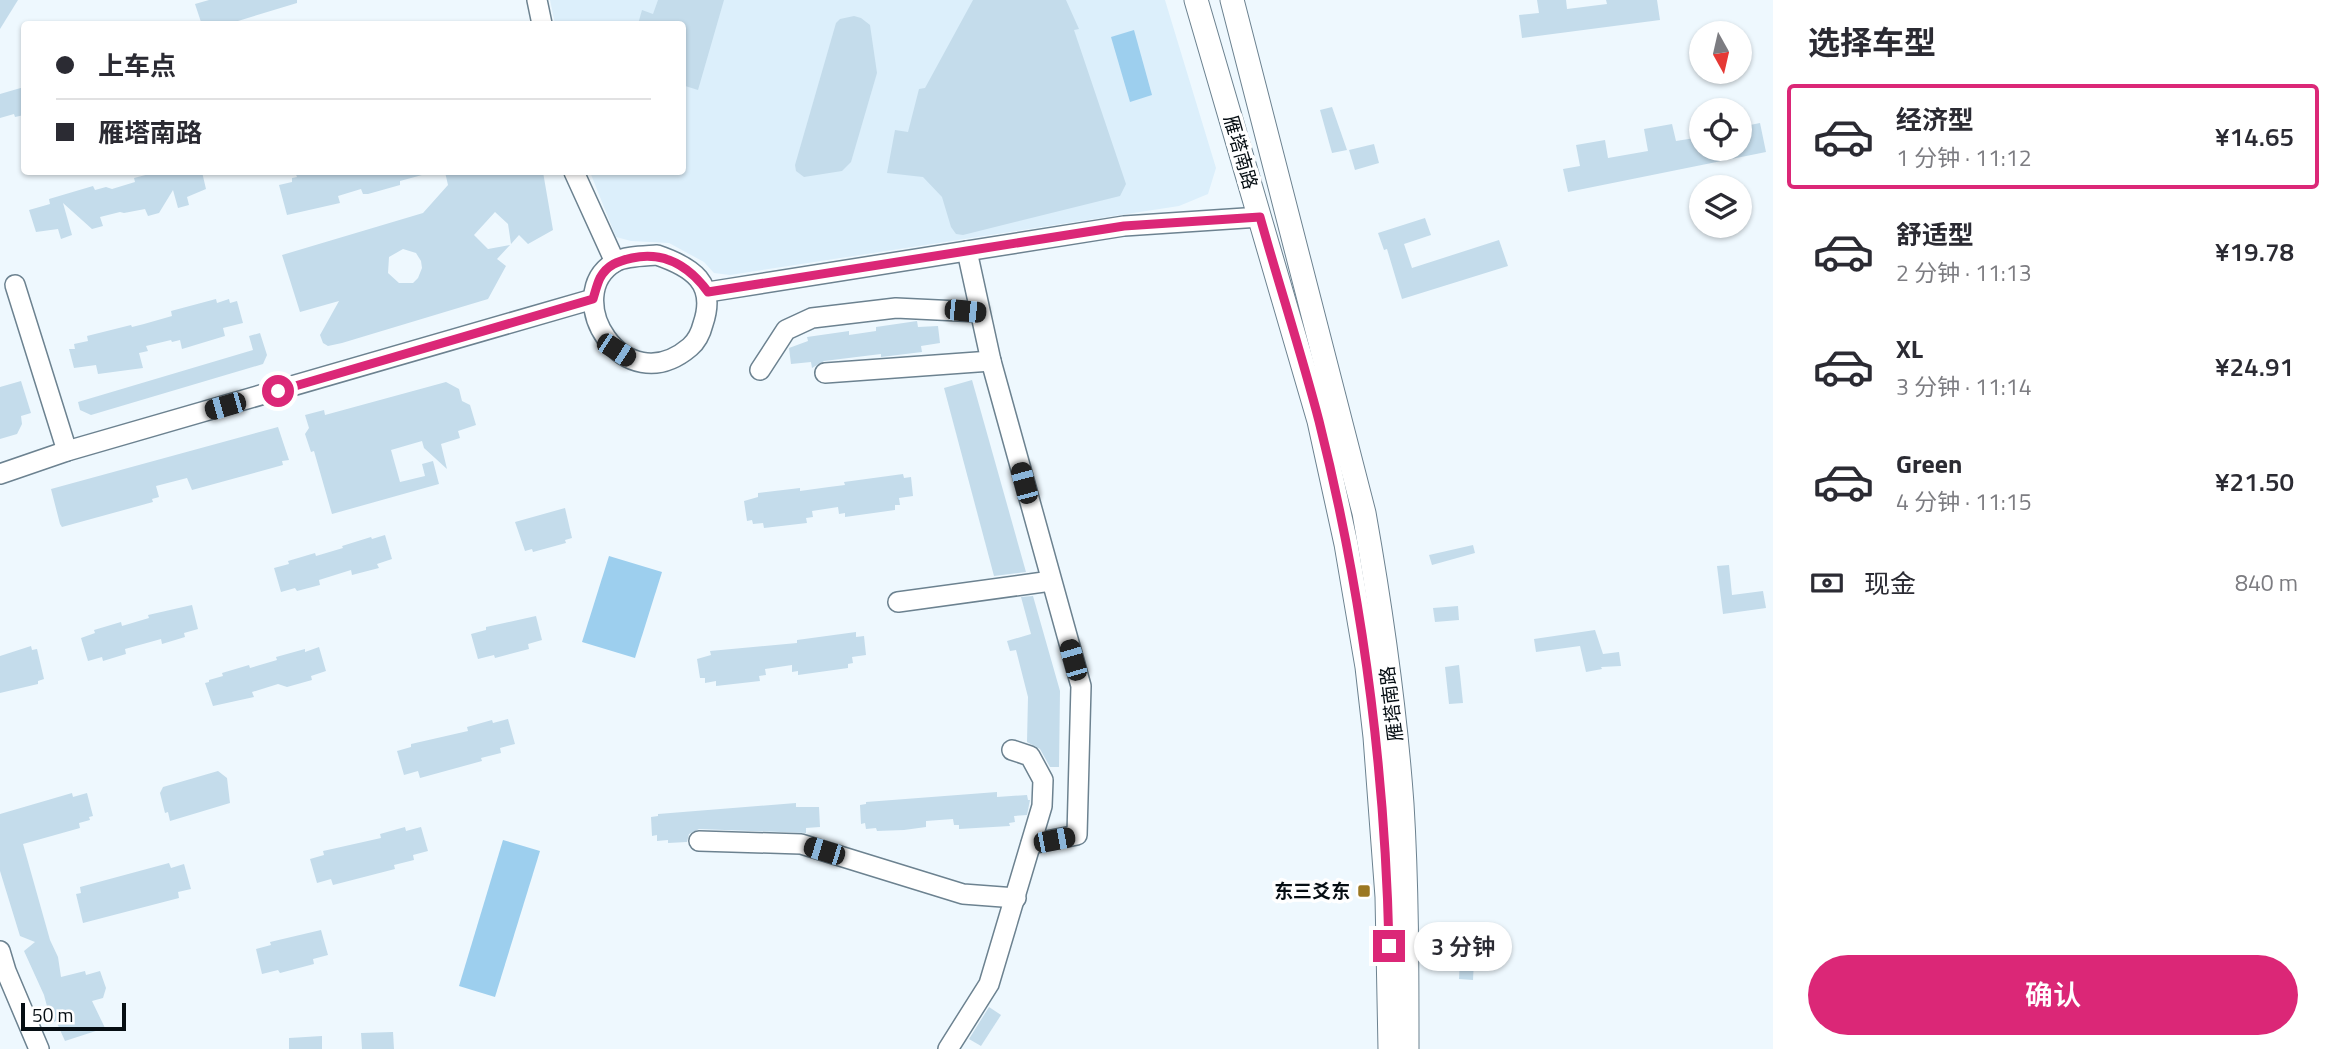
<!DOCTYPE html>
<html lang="zh">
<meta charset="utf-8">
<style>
body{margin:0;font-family:"Titillium Web","Noto Sans SC",sans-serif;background:#f2f2f3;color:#2b2b33;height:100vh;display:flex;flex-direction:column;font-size:26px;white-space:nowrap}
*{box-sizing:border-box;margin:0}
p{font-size:23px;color:#7c7c81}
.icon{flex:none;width:38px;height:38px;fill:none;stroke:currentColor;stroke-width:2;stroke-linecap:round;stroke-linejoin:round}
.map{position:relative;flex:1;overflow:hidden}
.sheet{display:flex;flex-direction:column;background:#fff;width:560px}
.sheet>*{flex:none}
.hud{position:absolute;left:21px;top:21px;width:665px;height:154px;border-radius:7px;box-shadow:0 2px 5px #0004;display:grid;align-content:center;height:154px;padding:0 35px;background:#fff}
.needle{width:46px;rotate:172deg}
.fabs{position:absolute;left:1689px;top:21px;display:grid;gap:14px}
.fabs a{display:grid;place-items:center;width:63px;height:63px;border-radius:50%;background:#fff;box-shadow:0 2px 5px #0004;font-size:35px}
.scale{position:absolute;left:21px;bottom:18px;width:105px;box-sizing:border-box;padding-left:7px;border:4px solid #060e13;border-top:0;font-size:19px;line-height:24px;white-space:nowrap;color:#060e13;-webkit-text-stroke:5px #fff;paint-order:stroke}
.end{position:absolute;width:32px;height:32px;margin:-16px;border:9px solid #db2777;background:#fff;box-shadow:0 0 0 4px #fff}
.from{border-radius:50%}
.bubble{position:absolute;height:49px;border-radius:24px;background:#fff;box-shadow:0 2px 5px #0004;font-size:23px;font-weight:600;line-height:49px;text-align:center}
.car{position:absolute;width:21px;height:42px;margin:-21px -10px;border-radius:9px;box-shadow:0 0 5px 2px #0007;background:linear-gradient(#222 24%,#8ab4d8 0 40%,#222 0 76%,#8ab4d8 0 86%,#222 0)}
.hud b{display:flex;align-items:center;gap:24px;height:66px;font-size:26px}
.hud b+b{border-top:2px solid #e1e1e2}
.hud i{width:18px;height:18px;background:#2b2b33}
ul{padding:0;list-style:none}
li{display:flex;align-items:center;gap:21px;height:105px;margin:0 14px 10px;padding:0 21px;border:4px solid transparent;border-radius:7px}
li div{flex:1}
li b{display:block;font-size:26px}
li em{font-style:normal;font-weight:600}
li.on{border-color:#db2777}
li>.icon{width:63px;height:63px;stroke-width:1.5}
h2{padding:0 35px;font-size:32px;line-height:84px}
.pay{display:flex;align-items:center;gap:18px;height:77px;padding:0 35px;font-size:26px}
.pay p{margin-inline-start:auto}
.action{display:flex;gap:14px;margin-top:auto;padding:14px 35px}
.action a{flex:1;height:80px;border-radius:42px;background:#db2777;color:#fff;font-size:28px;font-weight:600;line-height:80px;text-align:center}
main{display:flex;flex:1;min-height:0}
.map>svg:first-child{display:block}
</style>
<main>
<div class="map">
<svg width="1773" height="1049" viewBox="0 0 1773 1049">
<rect width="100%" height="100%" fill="#eef8fe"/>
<polygon fill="#dceffb" points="550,0 1165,0 1216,168 1208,194 1179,206 730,275 714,273 704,262 669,243 631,241 616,237 590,172 682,172 682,24 555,24"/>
<g fill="#9dcfee">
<polygon points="1134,30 1152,95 1130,102 1111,37"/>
<polygon points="609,556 662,572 635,658 582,642"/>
<polygon points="503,840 540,851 495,997 459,986"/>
</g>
<g fill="#c4dceb" fill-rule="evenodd">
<polygon points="0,0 18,0 0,29"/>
<polygon points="209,0 297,0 297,3 238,21 239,24 205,24 204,21 201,22 195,4"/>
<polygon points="658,0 724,0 698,90 682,85 682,24 638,24 642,10 653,14"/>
<polygon points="973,0 1066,0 1079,29 1074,30 1126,184 1120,196 963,235 956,234 951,227 942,197 923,177 887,173 895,130 908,132 919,89 925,88"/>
<polygon points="1537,0 1566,0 1567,9 1607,4 1606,0 1657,0 1660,20 1522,38 1519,15 1539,13"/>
<polygon points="854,16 861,18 870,25 877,73 851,162 842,171 804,177 796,171 795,165 836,23 840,19"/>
<polygon points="24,87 24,115 15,117 14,114 0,118 0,94"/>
<polygon points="1332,107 1347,150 1332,153 1320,110"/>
<polygon points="1760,123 1766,152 1568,192 1563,169 1580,166 1576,145 1605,140 1608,158 1648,151 1644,129 1672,124 1676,141 1701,137 1701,149 1740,149 1740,127"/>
<polygon points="1374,144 1379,163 1355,170 1349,150"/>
<polygon points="157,172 202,172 206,189 187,197 189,205 178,208 173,190 159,213 148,216 145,209 124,213 120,212 100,217 103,226 92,229 63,203 72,235 61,239 58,229 36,232 29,210 50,204 49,199 93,186 95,190 106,187 112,189 135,182 134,178"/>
<polygon points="295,172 421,172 422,175 400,181 400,185 368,194 363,194 361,189 338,196 340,203 287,215 279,185 292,182 292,178 297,177"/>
<path d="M445,172H543L553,230L528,244L519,235L511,244L508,224L495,212L474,235L488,249L510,245L497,259L506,266L488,299L342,343L328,346L323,343L320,335L339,301L300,312L282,255L423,213L448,185ZM403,249L416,253L421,261L422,268L418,278L413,283H399L388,273L389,257Z"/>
<polygon points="1425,218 1431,235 1404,244 1412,268 1499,240 1508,266 1402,299 1387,249 1384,250 1378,233"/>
<polygon points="216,299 217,303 229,299 230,303 237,301 243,323 223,328 225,336 182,349 180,340 172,342 171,340 146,346 148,351 139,353 143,368 98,374 96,365 74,368 69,349 75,349 74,344 88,341 87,336 131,325 132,327 144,324 172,316 171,311"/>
<polygon points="917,321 918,327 938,326 940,343 921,346 922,352 881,357 881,354 824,361 812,368 811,362 791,364 789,348 808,341 807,337 849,331 849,335 876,331 876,327"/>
<polygon points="260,333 267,355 263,364 91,415 80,410 78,402 253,350 249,336"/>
<polygon points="972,380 1026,572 994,576 944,388"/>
<polygon points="21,381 31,413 21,416 22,424 17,434 0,439 0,387"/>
<polygon points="446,382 459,389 462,401 470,405 476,425 458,431 460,438 441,444 447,469 424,448 422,441 391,450 400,482 425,476 422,464 433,461 439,484 332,514 314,451 311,452 305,434 309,428 305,415 324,410 325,415"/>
<polygon points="278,427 289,460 282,461 283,465 192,490 187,478 156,486 159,497 152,499 153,502 62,527 60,524 51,489"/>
<polygon points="903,474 904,478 911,477 913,496 899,498 900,505 895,505 895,510 845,517 845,513 839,514 838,507 812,511 813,517 806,518 807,523 764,528 763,523 753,524 752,520 747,521 744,501 758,497 758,493 800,488 800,491 829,487 845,485 844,482"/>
<polygon points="565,508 572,538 565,540 566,543 533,552 532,549 525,551 515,522"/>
<polygon points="385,535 392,559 377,564 379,568 352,575 351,570 319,580 320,585 297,591 295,588 281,592 274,568 289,564 288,561 315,553 316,556 343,548 342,546 371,537 372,539"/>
<polygon points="1473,545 1475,553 1432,565 1429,555"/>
<polygon points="1729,565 1732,595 1763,591 1766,608 1723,614 1717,566"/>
<polygon points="1033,596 1060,691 1059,767 1050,767 1040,749 1027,742 1028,697 1016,650 1010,651 1007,641 1031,634 1021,597"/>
<polygon points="192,605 198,629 184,633 185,637 162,644 161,639 125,649 126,654 103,661 102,657 88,661 81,638 95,633 94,630 121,622 122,626 149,618 148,615"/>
<polygon points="1458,606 1459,620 1435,622 1433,608"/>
<polygon points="536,616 542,640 528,644 529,649 495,658 494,655 478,659 471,634 486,630 486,627"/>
<polygon points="1595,630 1603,654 1619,652 1621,666 1601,667 1602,669 1586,672 1580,646 1536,652 1534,639"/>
<polygon points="856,632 856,637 864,636 866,655 852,657 853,663 848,664 848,668 798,675 798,671 792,672 792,665 765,669 766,675 759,676 760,681 716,686 716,681 705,683 705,678 700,678 697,659 711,655 710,651 797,643 797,640"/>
<polygon points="31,646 32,650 37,649 44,679 38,681 38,684 0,693 0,656"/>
<polygon points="319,647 326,671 311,676 312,680 287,687 278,684 252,692 254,697 213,706 205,683 209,682 209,680 223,676 222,673 249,665 250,668 277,660 276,657 305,649 305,652"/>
<polygon points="1459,665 1463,703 1449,704 1445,667"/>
<polygon points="508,719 515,744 500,748 501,753 481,758 482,761 420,778 418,771 404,775 397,751 411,747 411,744 468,731 467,727 492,720 493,723"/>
<polygon points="218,771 227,778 230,803 170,821 168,812 165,813 160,793 163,787"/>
<polygon points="997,792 997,797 1027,795 1028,800 1030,800 1027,815 1014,816 1015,822 1009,823 1010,826 959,829 959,825 954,825 953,819 926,821 926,827 904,830 877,831 876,828 866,829 865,823 861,824 860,805 866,804 866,802"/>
<polygon points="72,793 73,797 87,793 93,816 89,817 90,820 79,823 80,828 23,844 50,940 58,957 61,977 85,971 86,975 100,971 106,988 103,998 92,1001 105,1028 65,1041 56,1021 54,1022 50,1009 48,1010 44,995 24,951 35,942 20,936 0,871 0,814"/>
<polygon points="796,803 796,807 819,807 820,827 806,828 806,833 699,829 689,834 687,842 668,843 668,840 657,841 657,835 652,836 651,817 658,816 658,814"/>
<polygon points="405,827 406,831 421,827 428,851 413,855 414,860 394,865 395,869 333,885 331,879 317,883 310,859 324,855 323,851 381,838 380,834"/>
<polygon points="169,863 171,868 184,864 191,889 178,892 179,898 83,923 76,894 81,893 80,887"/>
<polygon points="321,930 328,955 313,959 314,964 280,973 278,970 262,974 256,949 271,945 270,942"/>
<polygon points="1461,942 1475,943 1473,980 1459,979"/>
<polygon points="989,1007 1001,1015 981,1046 969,1039"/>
<polygon points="393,1032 394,1049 362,1049 361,1033"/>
<polygon points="322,1036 322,1049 289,1049 289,1038"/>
</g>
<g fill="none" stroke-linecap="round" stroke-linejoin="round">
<g stroke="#6c8290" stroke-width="22">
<g id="minor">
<polyline points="537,0 542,24"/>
<polyline points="574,172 615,262"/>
<polyline points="967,251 991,361 1081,686 1077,835 1031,844"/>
<path d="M657,255C692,267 717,283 703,324C701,332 697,341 690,347C623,404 559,295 615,262C625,256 645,256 657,255Z"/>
<polyline points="15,285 67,451"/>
<polyline points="708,292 1124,226 1260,217"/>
<polyline points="760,370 786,330 812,318 896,308 979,312"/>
<polyline points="825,373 991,361"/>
<polyline points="0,474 67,451 593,299"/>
<polyline points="898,602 1051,581"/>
<polyline points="699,841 801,844 963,894 1016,898"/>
<polyline points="0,951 6,971 39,1049"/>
<polyline points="948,1049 989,984 1042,806 1043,780 1030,756 1012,750"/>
</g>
</g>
<g stroke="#6c8290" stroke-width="25">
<g id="major">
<polyline points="1196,0 1319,421 1346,544 1367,667 1375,737 1387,897 1390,1049"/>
<path d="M1232,0L1364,513C1381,609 1395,707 1402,804C1407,885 1407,967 1407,1049"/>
</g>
</g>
<use href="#minor" stroke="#fff" stroke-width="19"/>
<use href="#major" stroke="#fff" stroke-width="23"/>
</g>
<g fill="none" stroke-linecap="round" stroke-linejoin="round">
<path stroke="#db2777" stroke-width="9" d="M278,391L593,299C595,293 597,284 600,278C607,265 618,261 632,258C665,251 689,266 708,292L1124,226L1260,217C1279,285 1301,352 1319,421C1362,592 1385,769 1389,946"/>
</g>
<rect fill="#9b7822" stroke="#fff" stroke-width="2.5" x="1357" y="884" width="14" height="14" rx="3.5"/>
<g text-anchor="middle" stroke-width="7" stroke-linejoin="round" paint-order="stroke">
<g font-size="19" fill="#060e13" stroke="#fff">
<text transform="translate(1241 152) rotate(74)" y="7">雁塔南路</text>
<text transform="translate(1391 704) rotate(-97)" y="7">雁塔南路</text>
</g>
<g font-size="19" font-weight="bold" fill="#060e13" stroke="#fff" text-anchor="end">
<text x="1350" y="898">东三爻东</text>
</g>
</g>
</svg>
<div class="fabs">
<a><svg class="needle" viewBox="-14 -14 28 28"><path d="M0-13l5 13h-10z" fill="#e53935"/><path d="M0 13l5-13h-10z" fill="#7c7c81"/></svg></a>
<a><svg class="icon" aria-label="locate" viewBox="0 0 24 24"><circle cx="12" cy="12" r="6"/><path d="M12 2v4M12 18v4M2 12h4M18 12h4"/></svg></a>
<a><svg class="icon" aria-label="layers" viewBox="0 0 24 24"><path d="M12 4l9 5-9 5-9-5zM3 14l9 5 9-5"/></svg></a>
</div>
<div class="scale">50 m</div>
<i class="end from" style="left:278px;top:391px"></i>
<i class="end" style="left:1389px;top:946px"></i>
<div class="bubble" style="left:1414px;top:922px;width:98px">3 分钟</div>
<i class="car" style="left:965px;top:311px;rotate:96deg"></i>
<i class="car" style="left:616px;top:350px;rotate:123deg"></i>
<i class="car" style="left:225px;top:406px;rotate:254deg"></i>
<i class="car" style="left:1024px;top:483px;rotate:345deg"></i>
<i class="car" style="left:1073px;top:660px;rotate:344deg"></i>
<i class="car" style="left:1054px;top:840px;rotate:79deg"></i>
<i class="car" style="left:824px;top:851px;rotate:287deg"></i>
<div class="hud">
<b><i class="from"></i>上车点</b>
<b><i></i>雁塔南路</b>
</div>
</div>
<section class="sheet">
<h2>选择车型</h2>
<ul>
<li class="on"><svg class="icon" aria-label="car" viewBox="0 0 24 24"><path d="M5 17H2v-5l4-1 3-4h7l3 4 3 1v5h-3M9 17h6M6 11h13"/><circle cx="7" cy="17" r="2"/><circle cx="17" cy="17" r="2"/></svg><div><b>经济型</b><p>1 分钟 · 11:12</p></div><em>¥14.65</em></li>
<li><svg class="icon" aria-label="car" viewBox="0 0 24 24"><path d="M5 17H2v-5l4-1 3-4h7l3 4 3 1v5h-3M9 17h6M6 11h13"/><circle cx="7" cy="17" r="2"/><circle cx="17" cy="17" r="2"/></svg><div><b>舒适型</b><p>2 分钟 · 11:13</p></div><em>¥19.78</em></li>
<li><svg class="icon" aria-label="car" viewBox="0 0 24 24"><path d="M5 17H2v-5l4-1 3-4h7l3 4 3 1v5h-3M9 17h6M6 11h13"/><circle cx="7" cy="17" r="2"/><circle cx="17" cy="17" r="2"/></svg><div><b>XL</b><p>3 分钟 · 11:14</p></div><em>¥24.91</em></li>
<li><svg class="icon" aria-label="car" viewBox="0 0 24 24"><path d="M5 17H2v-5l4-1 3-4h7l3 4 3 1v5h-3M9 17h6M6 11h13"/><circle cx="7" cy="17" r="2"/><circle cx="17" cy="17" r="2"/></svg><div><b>Green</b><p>4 分钟 · 11:15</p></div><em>¥21.50</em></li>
</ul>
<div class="pay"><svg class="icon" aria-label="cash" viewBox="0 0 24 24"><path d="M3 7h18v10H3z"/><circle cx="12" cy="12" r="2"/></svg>现金<p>840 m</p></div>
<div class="action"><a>确认</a></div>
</section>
</main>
